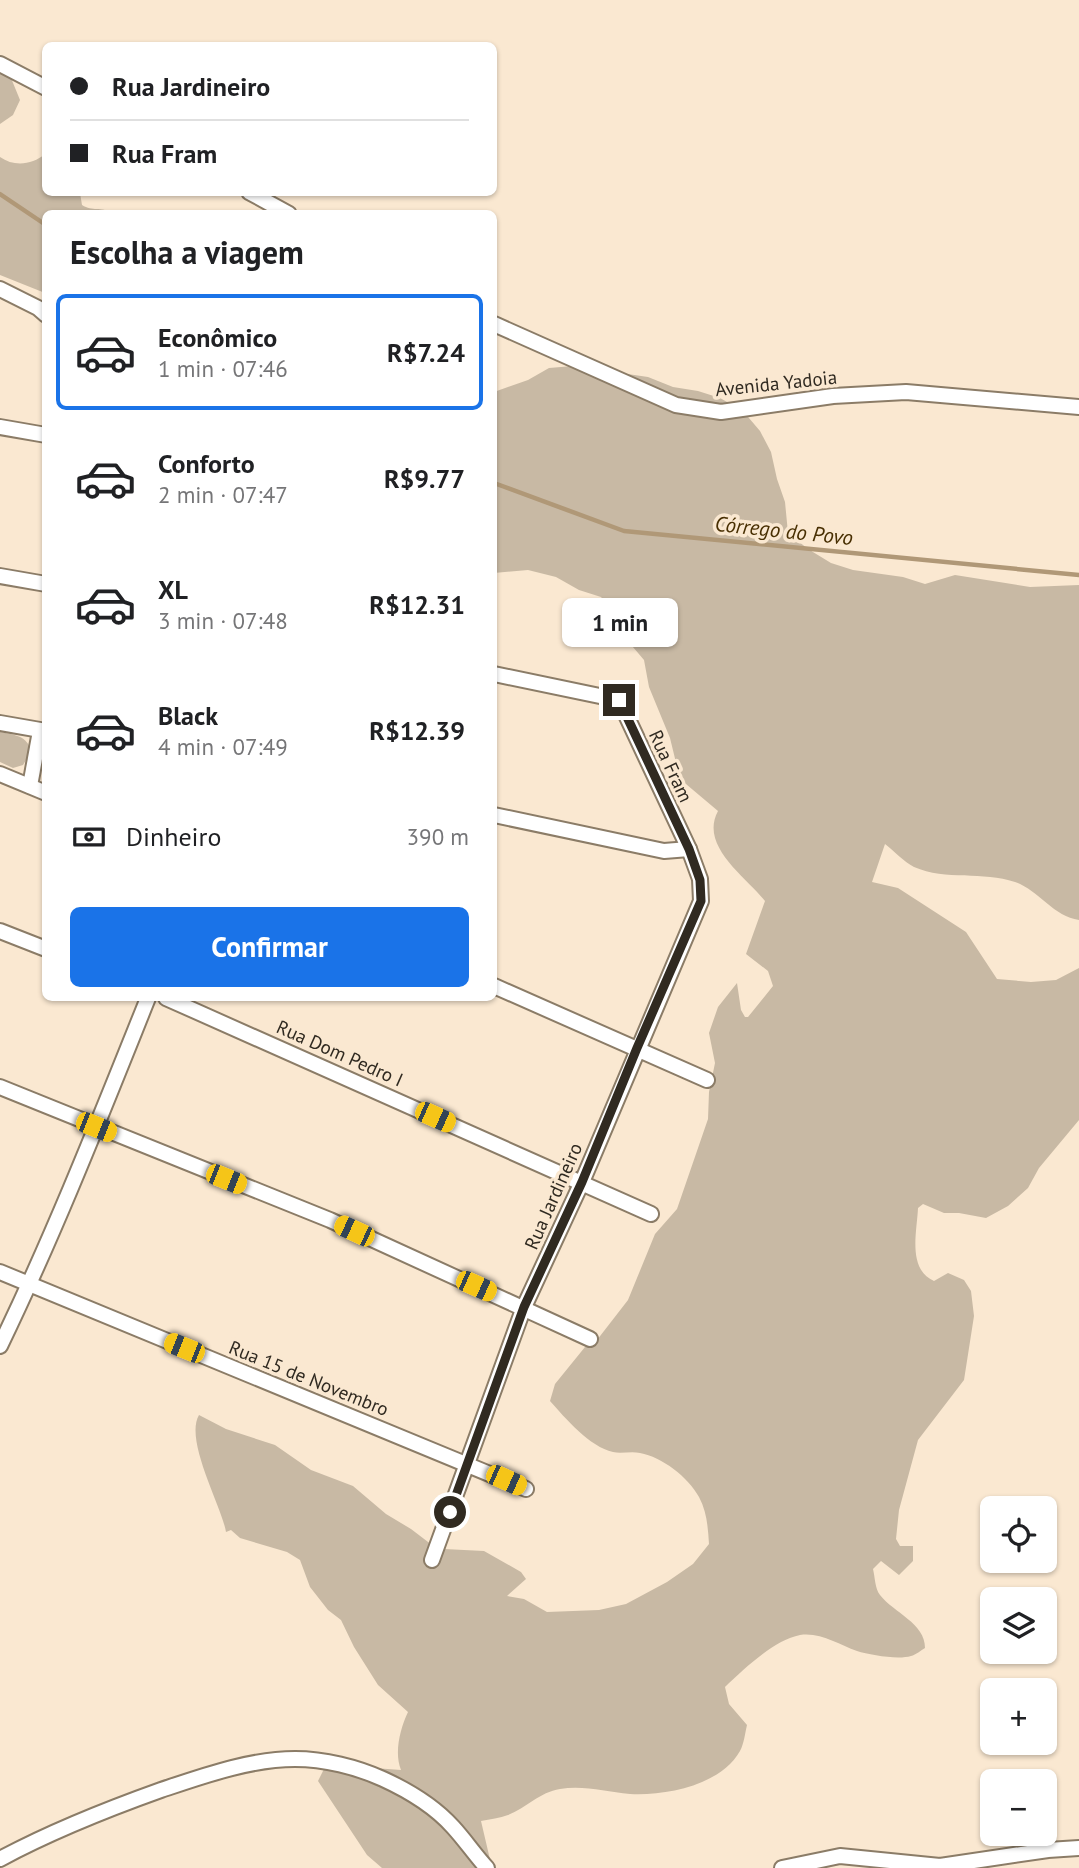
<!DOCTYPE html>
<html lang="pt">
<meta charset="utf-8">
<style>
body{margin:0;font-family:"PT Sans",sans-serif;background:#f2f2f2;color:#202124;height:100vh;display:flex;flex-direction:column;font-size:26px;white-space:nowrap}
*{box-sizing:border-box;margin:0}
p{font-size:23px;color:#757577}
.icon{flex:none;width:38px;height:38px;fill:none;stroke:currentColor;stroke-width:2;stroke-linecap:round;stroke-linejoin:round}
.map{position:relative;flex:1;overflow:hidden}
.panel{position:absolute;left:42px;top:210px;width:455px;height:791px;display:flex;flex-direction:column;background:#fff;border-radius:10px;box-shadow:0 2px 5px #0004}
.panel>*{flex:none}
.top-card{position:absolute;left:42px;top:42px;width:455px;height:154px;border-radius:10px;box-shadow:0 2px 5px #0004;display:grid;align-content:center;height:154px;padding:0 28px;background:#fff}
.controls{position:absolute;left:980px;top:1496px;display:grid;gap:14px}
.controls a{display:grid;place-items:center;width:77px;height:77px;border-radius:10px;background:#fff;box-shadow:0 2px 5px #0004;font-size:35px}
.end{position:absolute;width:32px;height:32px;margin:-16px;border:9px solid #302a21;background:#fff;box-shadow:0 0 0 4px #fff}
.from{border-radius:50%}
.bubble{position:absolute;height:49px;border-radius:10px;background:#fff;box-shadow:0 2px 5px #0004;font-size:23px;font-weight:600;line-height:49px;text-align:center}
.car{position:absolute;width:21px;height:42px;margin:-21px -10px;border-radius:9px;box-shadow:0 0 5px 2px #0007;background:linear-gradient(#f5c518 24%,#345 0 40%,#f5c518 0 76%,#345 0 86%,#f5c518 0)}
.top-card b{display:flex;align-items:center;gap:24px;height:66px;font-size:26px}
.top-card b+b{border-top:2px solid #e0e0e0}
.top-card i{width:18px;height:18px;background:#202124}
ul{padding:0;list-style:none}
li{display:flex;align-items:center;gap:21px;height:116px;margin:0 14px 10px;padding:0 14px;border:4px solid transparent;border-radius:10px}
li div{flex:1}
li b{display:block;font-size:26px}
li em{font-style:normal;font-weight:600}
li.active{border-color:#1a73e8}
li>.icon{width:63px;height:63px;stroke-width:1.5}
h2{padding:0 28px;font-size:32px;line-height:84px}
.pay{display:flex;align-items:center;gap:18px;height:77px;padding:0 28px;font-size:26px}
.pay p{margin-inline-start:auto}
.action{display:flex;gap:14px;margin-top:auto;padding:14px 28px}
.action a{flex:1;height:80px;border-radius:10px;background:#1a73e8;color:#fff;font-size:28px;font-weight:600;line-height:80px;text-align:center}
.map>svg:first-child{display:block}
</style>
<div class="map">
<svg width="1079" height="1868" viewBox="0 0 1079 1868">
<rect width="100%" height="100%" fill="#fae8d1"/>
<g fill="#c8b9a4">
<polygon points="0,68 11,78 20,100 13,115 0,124"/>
<path d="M45,154L46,192L80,193L82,205C93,212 100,206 112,213L46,214L45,293L0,275V157C14,167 32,165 45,154Z"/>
<path d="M573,366L648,377L673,387L698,391L720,398L743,411L760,431L771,452L777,479L785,502L788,533L808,549L831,563L853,570L903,577L925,584L955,575L1030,587L1079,585V920C1054,917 1038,890 1015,882C983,871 946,881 914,867C904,862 894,851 885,844L872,882L898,888L966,932L997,979L1031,982L1056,980L1079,968V1120L1039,1168L1028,1188L1008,1206L986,1218L959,1213H944L923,1204L918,1208C917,1232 907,1269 934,1281L948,1273L964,1280L971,1291L974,1316L964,1380L918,1440L899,1510L896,1539L900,1546H913V1561L899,1575L881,1561L873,1569C875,1577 875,1589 880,1595C894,1613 925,1623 925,1648C921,1650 916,1655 911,1656C898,1660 870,1655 857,1651C839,1645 821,1632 800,1635C774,1640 744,1669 725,1687L729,1704L747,1725C745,1733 744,1744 740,1751C721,1785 666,1796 630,1794C606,1792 584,1785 560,1789C540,1792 526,1808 508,1815C500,1818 490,1819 481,1821L492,1868H382L367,1855L318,1781L329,1759L353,1760L374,1768L401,1770C394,1753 400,1729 408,1712L378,1685L354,1647L341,1620L328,1610L310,1587L300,1560L287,1552L240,1538L231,1530L226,1532C222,1507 184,1440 199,1415L226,1429L275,1445L311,1470L353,1486L386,1514L411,1529L432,1545L444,1549L484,1551L521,1572L526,1579L507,1596L524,1599L547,1612L599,1610L626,1604L667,1582L693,1564L709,1544C708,1528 707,1512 699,1497C688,1477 662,1457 640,1453C631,1451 621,1454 613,1452C590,1447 565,1418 550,1401L555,1384L585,1347L597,1340L628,1300L655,1234L677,1209L708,1119L709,1092L715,1063L709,1033L718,1007L737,983L741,1010L745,1017H748L773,986L768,971L746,954L765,901C746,877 699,846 718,811L680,779L670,738L649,687L644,660L627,640L618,617L601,597L579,590L556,577L528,570L494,573V392L528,380L549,368Z"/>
<path d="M0,732C14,735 28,735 31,752L23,765L13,768L0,762Z"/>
</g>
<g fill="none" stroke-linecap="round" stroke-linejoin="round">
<g stroke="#b09877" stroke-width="4.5">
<polyline points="0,194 46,225"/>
<polyline points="494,483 624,531 1079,575"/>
</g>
<g stroke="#8b7c67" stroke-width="18">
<g id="minor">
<polyline points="0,64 46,88"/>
<polyline points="249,192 289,214"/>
<polyline points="0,289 38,308 46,315"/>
<polyline points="494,324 676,405 721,412 833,396 906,392 1079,407"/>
<polyline points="0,427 46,435"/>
<polyline points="0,576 46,584"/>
<polyline points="0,723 46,731"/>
<polyline points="0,774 46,793"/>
<polyline points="30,786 40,731"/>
<polyline points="494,815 664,851 689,849"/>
<polyline points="0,931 46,949"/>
<polyline points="494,986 707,1080"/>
<polyline points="166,998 651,1214"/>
<polyline points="0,1087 330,1220 590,1339"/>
<polyline points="0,1272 526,1489"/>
<path d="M0,1346C55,1232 101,1115 148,998"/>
<polyline points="432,1560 524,1307 582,1182 701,901 700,879 689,849 619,700 494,674"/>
<path d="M0,1859C52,1831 105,1810 161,1790C203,1776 250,1759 295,1759C324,1759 357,1767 383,1779C407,1790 435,1807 453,1827C465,1840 475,1855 487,1868"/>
<polyline points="782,1868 840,1856 940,1866 1048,1850 1079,1848"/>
</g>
</g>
<use href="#minor" stroke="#fff" stroke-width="14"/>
</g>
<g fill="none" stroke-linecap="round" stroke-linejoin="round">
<polyline stroke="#302a21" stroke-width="9" points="450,1512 524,1307 582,1182 637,1048 701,901 700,880 689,849 619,700"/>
</g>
<g text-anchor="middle" stroke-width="7" stroke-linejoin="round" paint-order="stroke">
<g font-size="19" fill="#302a21" stroke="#fae8d1">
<text transform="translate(776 383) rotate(-6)" y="7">Avenida Yadoia</text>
<text transform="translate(671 766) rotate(65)" y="7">Rua Fram</text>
<text transform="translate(340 1053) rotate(24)" y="7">Rua Dom Pedro I</text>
<text transform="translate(553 1196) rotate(-66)" y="7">Rua Jardineiro</text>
<text transform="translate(309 1378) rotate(22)" y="7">Rua 15 de Novembro</text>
</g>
<g font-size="21" font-style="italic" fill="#482f02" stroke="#fae8d1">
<text transform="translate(784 531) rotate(6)" y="7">Córrego do Povo</text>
</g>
</g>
</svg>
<div class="controls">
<a><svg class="icon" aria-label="locate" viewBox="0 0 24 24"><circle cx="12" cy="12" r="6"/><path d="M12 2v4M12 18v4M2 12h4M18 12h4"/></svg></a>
<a><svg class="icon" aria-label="layers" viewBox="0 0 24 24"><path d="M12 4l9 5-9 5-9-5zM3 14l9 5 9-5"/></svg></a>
<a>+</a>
<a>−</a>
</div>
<i class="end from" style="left:450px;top:1512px"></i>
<i class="end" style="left:619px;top:700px"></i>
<div class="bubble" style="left:562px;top:598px;width:116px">1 min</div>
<i class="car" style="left:435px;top:1117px;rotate:114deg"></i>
<i class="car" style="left:96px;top:1127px;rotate:112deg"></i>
<i class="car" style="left:226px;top:1179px;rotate:112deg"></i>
<i class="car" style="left:354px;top:1231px;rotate:295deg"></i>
<i class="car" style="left:476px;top:1286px;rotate:114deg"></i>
<i class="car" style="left:184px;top:1348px;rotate:292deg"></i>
<i class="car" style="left:506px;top:1480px;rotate:114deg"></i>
<div class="top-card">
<b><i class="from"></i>Rua Jardineiro</b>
<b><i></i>Rua Fram</b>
</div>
<section class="panel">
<h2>Escolha a viagem</h2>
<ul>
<li class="active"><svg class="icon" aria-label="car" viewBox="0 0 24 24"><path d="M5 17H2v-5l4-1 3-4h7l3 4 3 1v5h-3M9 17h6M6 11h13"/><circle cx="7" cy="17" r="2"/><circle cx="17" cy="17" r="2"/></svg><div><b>Econômico</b><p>1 min · 07:46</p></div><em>R$7.24</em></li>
<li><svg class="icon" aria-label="car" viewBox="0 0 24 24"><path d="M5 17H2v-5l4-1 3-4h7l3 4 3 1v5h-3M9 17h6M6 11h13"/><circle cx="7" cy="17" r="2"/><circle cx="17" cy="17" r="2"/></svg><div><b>Conforto</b><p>2 min · 07:47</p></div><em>R$9.77</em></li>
<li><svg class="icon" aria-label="car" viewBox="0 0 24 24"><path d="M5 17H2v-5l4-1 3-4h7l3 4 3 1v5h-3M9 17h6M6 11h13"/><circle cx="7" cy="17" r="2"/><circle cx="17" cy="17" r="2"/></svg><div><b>XL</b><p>3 min · 07:48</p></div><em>R$12.31</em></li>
<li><svg class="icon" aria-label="car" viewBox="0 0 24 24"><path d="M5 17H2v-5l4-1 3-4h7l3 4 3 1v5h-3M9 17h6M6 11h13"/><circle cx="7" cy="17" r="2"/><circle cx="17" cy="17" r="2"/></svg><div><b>Black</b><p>4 min · 07:49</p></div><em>R$12.39</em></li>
</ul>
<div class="pay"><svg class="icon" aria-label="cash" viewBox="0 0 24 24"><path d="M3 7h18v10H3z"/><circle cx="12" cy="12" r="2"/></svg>Dinheiro<p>390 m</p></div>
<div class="action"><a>Confirmar</a></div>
</section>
</div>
